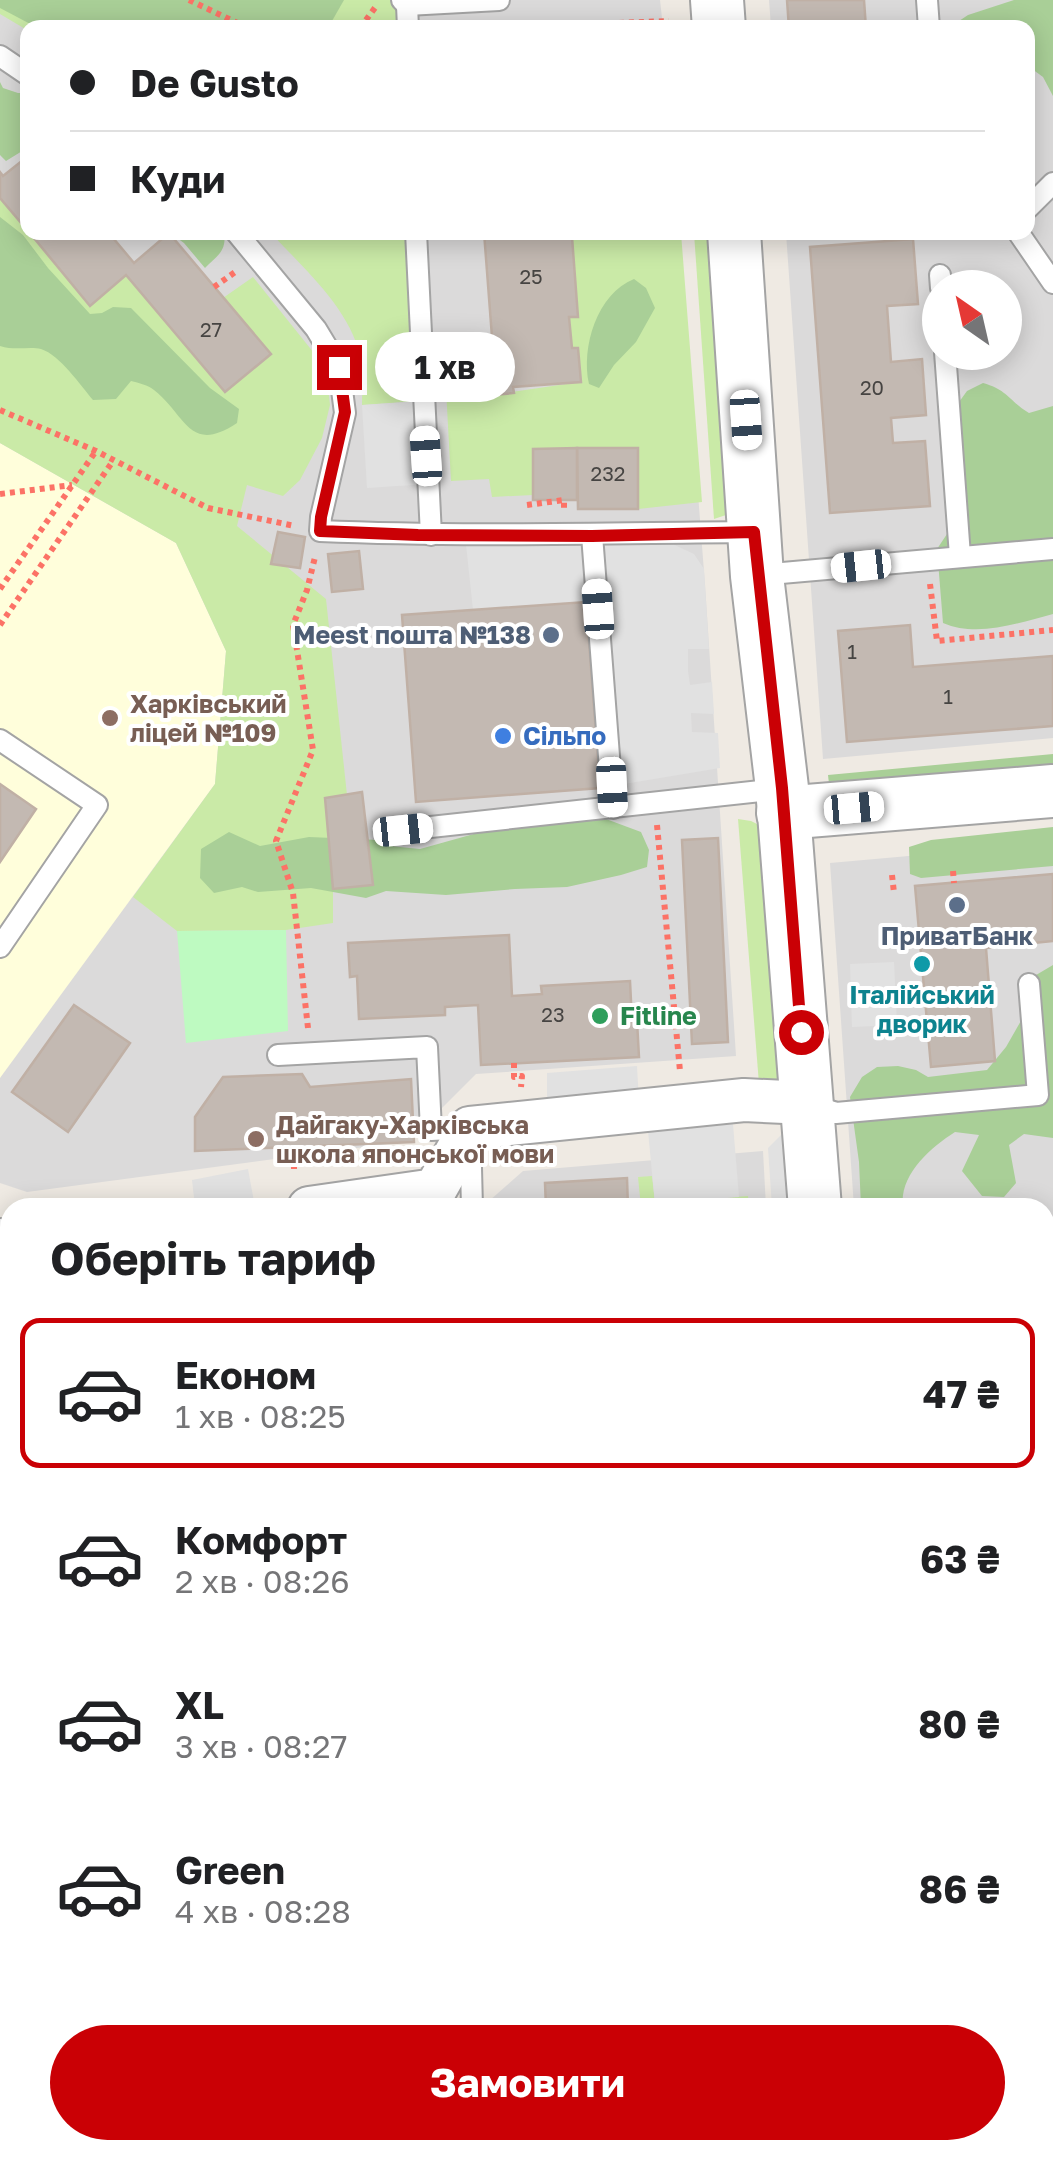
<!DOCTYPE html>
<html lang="uk">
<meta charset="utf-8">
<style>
body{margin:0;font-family:"Golos Text",sans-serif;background:#f2f2f2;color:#202124;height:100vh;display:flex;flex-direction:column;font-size:38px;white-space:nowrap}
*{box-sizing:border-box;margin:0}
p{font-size:32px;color:#757577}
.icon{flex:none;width:55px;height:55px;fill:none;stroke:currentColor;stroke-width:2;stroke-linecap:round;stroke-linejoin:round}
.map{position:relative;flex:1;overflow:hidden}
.details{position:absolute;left:0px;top:1198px;width:1055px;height:962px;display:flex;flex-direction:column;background:#fff;border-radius:30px 30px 0 0;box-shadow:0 5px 25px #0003}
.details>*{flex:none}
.top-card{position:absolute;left:20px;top:20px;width:1015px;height:220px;border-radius:20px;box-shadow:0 5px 25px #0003;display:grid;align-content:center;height:220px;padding:0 50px;background:#fff}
.needle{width:65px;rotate:326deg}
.fabs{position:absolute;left:922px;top:270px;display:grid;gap:20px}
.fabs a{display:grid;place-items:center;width:100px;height:100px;border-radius:50%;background:#fff;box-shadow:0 5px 25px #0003;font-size:50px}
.end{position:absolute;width:45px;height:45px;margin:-22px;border:12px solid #ca0005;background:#fff;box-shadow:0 0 0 5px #fff}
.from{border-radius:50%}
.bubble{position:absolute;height:70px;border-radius:35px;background:#fff;box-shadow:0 5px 25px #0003;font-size:32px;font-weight:700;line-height:70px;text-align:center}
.car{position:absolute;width:30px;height:60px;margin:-30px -15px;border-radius:12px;box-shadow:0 0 8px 2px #0007;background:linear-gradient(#fff 24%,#345 0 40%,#fff 0 76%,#345 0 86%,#fff 0)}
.top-card b{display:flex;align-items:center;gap:35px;height:95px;font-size:38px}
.top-card b+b{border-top:2px solid #e0e0e0}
.top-card i{width:25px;height:25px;background:#202124}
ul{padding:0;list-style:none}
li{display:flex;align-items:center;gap:30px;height:150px;margin:0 20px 15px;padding:0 30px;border:5px solid transparent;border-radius:20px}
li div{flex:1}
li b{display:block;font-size:38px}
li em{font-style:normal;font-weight:700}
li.current{border-color:#ca0005}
li>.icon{width:90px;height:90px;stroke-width:1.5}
h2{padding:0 50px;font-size:45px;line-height:120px}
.cta{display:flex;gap:20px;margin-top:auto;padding:20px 50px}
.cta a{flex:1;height:115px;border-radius:60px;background:#ca0005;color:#fff;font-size:40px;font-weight:700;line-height:115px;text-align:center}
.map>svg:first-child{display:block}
</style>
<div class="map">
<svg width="1053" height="2159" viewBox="0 0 1053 2159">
<rect width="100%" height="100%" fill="#efeae3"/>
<g fill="#dbdada" fill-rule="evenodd">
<polygon points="0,0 660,0 663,27 28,28 28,232 678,233 705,585 736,1056 476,1074 409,1141 27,1192 0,1183"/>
<path d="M769,0H1053V738L823,759L786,233L1028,232V28L771,27ZM940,288H1005V352H940Z"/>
<polygon points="1053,843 1053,2159 920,2159 919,2150 1045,2150 1045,1208 854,1207 830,863"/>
<polygon points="763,1151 766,1207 481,1208 523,1171"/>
<polygon points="0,1292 10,1293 10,2150 821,2150 822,2159 0,2159"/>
</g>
<polygon fill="#fffedb" points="0,443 176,543 226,651 215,784 0,1078"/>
<g fill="#caeaa7">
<polygon points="0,0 390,0 398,7 399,27 28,28 27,30 0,14"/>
<polygon points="0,198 90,305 126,275 224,392 270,354 223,298 253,277 326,368 330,405 322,438 300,480 283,496 247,485 237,526 326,599 347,795 325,799 333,889 333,923 286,930 177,931 133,897 215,784 226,651 176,543 0,443"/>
<path d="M271,233H409L418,401L362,405C362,390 364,373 361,358C349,307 304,269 271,233Z"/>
<polygon points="566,233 681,233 702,502 638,509 638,448 533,449 533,495 492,497 489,479 451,481 446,389 482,387 484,396 580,382 578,348 572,348 569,317 578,316 572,238 566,238"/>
<polygon points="694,233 721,233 729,514 714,519"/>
<polygon points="738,819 751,821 761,826 779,1078 769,1084 759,1084"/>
<polygon points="652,1176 655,1203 748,1196 749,1207 641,1207 638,1177"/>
<polygon points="0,1728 10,1742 10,2150 524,2150 526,2159 0,2159"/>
</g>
<g fill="#a9cf97">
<polygon points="0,0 344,0 328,28 36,27 0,8"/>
<polygon points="1014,0 1053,0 1053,96 1043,77 1028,66 1028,28 956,27 956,23 968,15"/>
<polygon points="0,82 3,88 18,93 27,93 27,148 6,161 0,155"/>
<path d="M0,217L23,235L48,268L90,314L102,313L113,307L131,308L210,388L239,409L237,423C189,455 186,415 154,390C148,385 139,383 131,381L116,399L93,400C81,386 60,355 41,349C29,346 16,351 0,346Z"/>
<path d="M170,233H224C227,251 217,256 205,268L184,243Z"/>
<path d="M634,279L646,288L655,308L636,342L614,365L599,388L589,384C581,347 597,294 634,279Z"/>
<path d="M983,383C1008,390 1008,400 1029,413L1053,406V614C1018,623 978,638 943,623L937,549L949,531L954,409L967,391Z"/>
<polygon points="1053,754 1053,771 830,793 828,775"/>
<polygon points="606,819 641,832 649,850 647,867 621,875 567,887 515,889 446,895 386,891 366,898 311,888 258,892 242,887 214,893 200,878 201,849 229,832 260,846 309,837 379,840 380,845 420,849 506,825"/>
<polygon points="1053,827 1053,866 921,878 910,874 909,847 931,840"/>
<path d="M1053,965V1138L1024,1134L1009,1145L1016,1183L1004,1197L982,1196L962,1171L979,1135L955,1132C930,1148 899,1175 903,1207H861L859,1162L850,1097L862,1077L877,1067L898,1066L916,1070L928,1077L987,1070L1006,1047L1026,1012L1031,978Z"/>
<polygon points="0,1745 10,1758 10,2087 4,2092 10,2106 10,2150 33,2150 39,2159 0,2159"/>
<polygon points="193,2150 321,2150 292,2159 196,2159"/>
<polygon points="665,2150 789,2150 788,2159 684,2159"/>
</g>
<polygon fill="#befac1" points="286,930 288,1031 186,1043 177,931"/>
<g fill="#e1e1e1">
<polygon points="423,401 428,484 367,488 362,405"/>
<polygon points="651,534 694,554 704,569 709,649 688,649 688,671 690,685 712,682 714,714 691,713 692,732 718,733 720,768 600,788 586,602 473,610 465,535"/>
<polygon points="894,962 897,1025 852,1027 850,964"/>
<polygon points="637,1066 639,1102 547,1109 547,1073"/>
<polygon points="733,1124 739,1197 655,1204 648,1131"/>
<polygon points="792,1124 798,1207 772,1207 768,1148"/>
<polygon points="248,1169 255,1207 195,1207 192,1180"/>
</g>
<g fill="#c3b9b2" stroke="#c0b0a5" stroke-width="2.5">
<polygon points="787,0 864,0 866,28 789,28"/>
<polygon points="28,156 28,231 0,198 0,172 3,176"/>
<polygon points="29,232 108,232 134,263 169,233 271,354 225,392 126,275 90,306"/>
<polygon points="484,232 566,232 566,238 572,237 578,317 569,317 572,348 578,348 581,382 513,387 514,393 483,396 482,387 463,388 460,339 492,337"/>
<polygon points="913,239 918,304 887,306 891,362 922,359 926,415 891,418 893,443 925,441 930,506 830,513 810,247"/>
<polygon points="577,448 638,448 638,509 578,509"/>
<polygon points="577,448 577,500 533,500 533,449"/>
<polygon points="278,532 305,537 300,568 271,564"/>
<polygon points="359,551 363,589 332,592 328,554"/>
<polygon points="586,602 600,788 416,802 402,615"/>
<polygon points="910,625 913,667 1053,656 1053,726 847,742 838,631"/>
<polygon points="0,784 36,809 0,862"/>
<polygon points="362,792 373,885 333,889 325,798"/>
<polygon points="718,838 728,1042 692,1044 682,840"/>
<polygon points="1053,874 1053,941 986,948 995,1061 931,1067 915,886"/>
<polygon points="509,935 512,996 542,994 541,986 630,981 632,1021 637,1021 639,1057 481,1065 478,1005 445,1007 445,1015 359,1019 357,976 350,977 348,943"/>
<polygon points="74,1005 130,1043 68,1132 12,1092"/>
<polygon points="302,1074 310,1087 411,1079 414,1142 195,1151 195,1117 223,1077"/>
<polygon points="627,1178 628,1208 546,1208 545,1183"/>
<polygon points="1,1336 10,1348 10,1461 0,1448"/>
<polygon points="1045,1515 1048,1515 1053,1587 1053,1696 1045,1697"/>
<polygon points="10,1531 10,1606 0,1593 0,1539"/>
<rect x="1045" y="1734" width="8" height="200"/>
<polygon points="1045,1994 1053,1994 1053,2159 1007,2159 1006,2150 1045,2150"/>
<polygon points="587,2150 643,2150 644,2159 588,2159"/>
</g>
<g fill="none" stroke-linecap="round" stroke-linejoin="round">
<g stroke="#a4a4a4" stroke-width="24">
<g id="service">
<polyline points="402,0 407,5 499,0"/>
<polyline points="927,0 929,28"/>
<polyline points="407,5 408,28"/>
<polyline points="0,56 28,75"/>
<polyline points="1028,208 1053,183"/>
<path d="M236,232L316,329L339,367L345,413L321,517L320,531C464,537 608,533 751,532"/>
<polyline points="416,232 431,535"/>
<polyline points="1018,232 1053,283"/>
<polyline points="940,275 941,288"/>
<polyline points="945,352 960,556"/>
<polyline points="592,535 613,808"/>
<polyline points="759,575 1053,549"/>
<polyline points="0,740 97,805 0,947"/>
<polyline points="403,830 779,789"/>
<polyline points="278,1055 427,1047 431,1130 470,1128 472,1208"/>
<polyline points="809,1104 836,1113 1038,1095 1029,984"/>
<polyline points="0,1643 8,1654"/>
<polyline points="0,1850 10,1864"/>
<polyline points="1045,1966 1053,1965"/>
<polyline points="0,2037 10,2033"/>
<polyline points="542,2150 542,2159"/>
</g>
</g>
<g stroke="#a4a4a4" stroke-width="46">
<g id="minor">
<polyline points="309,1208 435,1190 470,1128 744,1100 807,1103"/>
<polyline points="0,1240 10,1242"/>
</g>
</g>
<g stroke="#a4a4a4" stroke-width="56">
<g id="tertiary">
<polyline points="717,0 719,28"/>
<polyline points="734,232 757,576 782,788 815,1208"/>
<polyline points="783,813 1053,791"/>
<polyline points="890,2150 891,2159"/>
</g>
</g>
<g stroke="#fc7266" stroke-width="6" stroke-dasharray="5 5" stroke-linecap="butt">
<polyline points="189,0 248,28"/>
<polyline points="509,27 669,21"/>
<polyline points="360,28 377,5"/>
<polyline points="214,287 238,270"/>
<polyline points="0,410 96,451 208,508 295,526"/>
<polyline points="0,494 72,485"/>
<polyline points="527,505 564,500 564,509"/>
<polyline points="930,584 937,641 1053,630"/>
<polyline points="0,589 96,451"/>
<polyline points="0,625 113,461"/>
<polyline points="657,825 680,1071"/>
<polyline points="953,871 954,883"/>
<polyline points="892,875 894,893"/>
<polyline points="308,1028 293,893 276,841 313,750 293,625 307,590 315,557"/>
<polyline points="514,1063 514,1077 522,1076 521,1087"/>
<polyline points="294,1147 294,1169"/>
<polyline points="176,2150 179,2159"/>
</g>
<use href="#service" stroke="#fff" stroke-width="20"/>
<use href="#minor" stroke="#fff" stroke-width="42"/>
<use href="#tertiary" stroke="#fff" stroke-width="52"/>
</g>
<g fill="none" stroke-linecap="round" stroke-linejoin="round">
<polyline stroke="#ca0005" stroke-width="12" points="339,367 345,412 321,517 320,531 418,535 592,536 754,532 782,788 801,1032"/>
</g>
<g fill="#5c6f8a" stroke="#fff" stroke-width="4">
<circle cx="551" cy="635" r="10"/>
<circle cx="957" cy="905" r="10"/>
</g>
<g fill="#8d6e63" stroke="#fff" stroke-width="4">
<circle cx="110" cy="718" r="10"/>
<circle cx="256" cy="1139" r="10"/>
</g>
<circle fill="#3f7fe0" stroke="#fff" stroke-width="4" cx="503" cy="736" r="10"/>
<circle fill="#0f9aa8" stroke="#fff" stroke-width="4" cx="922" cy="964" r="10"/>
<circle fill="#2e9e5b" stroke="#fff" stroke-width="4" cx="600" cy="1016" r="10"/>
<g text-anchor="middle" stroke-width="8" stroke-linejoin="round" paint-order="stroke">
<g font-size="20" fill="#464442">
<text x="531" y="284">25</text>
<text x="211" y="337">27</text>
<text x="872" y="395">20</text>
<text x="608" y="481">232</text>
<text x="852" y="659">1</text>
<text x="948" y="704">1</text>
<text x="553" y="1022">23</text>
</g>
<g font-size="25" font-weight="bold" fill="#4e5e75" stroke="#fff" text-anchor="end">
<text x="531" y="644">Meest пошта №138</text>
<text x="957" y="945" text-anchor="middle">ПриватБанк</text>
</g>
<g font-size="25" font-weight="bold" fill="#785e54" stroke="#fff" text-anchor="start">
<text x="130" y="713">Харківський<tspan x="130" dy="29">ліцей №109</tspan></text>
<text x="276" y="1134">Дайгаку-Харківська<tspan x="276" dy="29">школа японської мови</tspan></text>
</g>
<g font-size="25" font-weight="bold" fill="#366cbe" stroke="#fff" text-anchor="start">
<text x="523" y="745">Сільпо</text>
</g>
<g font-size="25" font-weight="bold" fill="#0d838f" stroke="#fff">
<text x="922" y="1004">Італійський<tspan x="922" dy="29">дворик</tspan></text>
</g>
<g font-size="25" font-weight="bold" fill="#27864d" stroke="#fff" text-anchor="start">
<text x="620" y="1025">Fitline</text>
</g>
</g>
</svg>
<div class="fabs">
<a><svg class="needle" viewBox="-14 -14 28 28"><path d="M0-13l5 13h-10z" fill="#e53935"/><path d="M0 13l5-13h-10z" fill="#757577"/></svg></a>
</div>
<i class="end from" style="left:801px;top:1032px"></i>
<i class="end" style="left:339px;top:367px"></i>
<div class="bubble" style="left:375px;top:332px;width:140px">1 хв</div>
<i class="car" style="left:746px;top:420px;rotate:176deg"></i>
<i class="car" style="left:426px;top:456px;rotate:356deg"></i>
<i class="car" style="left:861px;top:566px;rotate:264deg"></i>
<i class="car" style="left:598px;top:609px;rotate:356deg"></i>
<i class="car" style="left:612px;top:787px;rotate:177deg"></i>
<i class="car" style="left:854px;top:808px;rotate:85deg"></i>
<i class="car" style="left:403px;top:830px;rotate:84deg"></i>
<div class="top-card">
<b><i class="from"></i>De Gusto</b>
<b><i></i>Куди</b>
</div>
<section class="details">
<h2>Оберіть тариф</h2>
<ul>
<li class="current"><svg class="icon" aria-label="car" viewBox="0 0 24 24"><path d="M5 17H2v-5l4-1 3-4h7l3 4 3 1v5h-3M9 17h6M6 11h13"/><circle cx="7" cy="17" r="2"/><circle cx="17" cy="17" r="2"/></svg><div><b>Економ</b><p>1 хв · 08:25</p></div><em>47 ₴</em></li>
<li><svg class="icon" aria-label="car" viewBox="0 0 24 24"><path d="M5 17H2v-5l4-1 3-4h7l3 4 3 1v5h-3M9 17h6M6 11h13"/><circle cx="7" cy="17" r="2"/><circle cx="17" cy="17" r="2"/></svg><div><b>Комфорт</b><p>2 хв · 08:26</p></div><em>63 ₴</em></li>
<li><svg class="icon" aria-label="car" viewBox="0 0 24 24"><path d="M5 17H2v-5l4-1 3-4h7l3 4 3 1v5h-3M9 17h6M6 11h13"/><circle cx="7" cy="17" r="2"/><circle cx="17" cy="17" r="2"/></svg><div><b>XL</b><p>3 хв · 08:27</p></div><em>80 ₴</em></li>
<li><svg class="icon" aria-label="car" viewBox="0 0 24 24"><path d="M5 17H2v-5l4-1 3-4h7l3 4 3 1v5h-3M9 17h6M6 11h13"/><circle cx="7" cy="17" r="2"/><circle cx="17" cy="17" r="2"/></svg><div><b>Green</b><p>4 хв · 08:28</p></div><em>86 ₴</em></li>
</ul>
<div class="cta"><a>Замовити</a></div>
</section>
</div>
